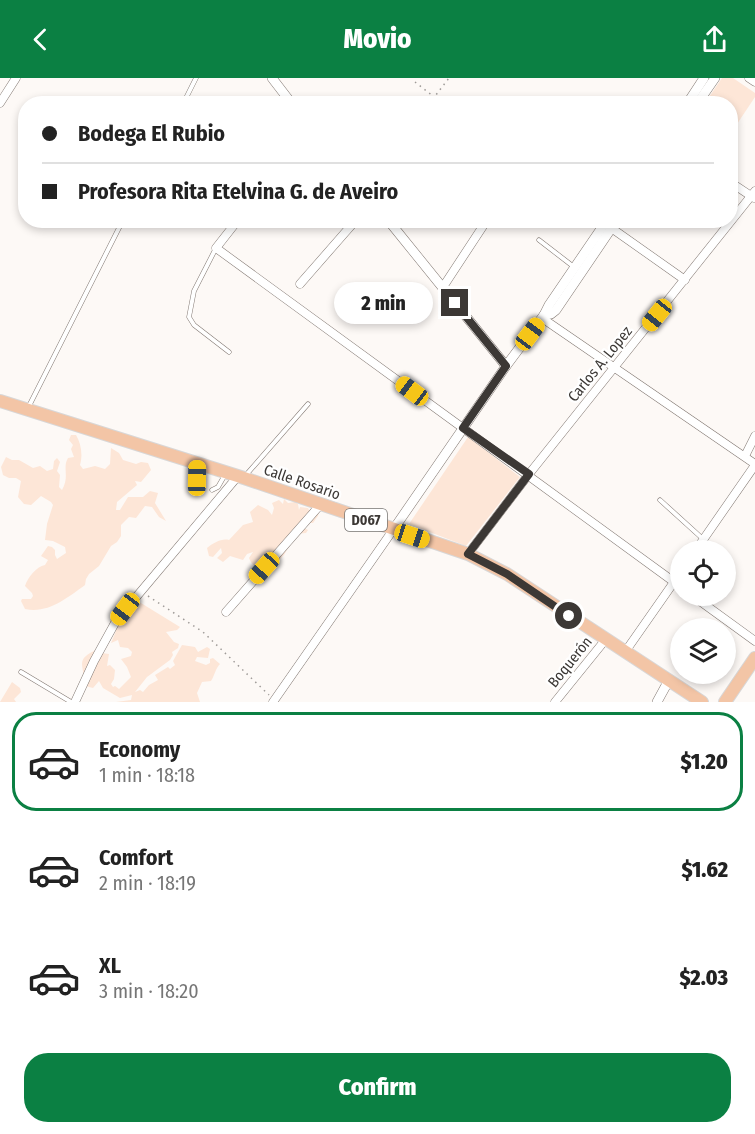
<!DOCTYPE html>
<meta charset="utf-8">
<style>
body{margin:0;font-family:"Fira Sans Condensed",sans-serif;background:#f2f2f2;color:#222;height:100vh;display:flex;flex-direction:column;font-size:22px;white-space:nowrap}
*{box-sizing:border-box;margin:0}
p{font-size:20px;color:#767676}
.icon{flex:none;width:33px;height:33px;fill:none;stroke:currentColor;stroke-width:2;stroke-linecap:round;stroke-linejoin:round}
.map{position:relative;height:624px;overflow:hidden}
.details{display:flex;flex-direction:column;background:#fff;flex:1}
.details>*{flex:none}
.top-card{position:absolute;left:18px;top:18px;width:720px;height:132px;border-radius:24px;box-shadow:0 3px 9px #0003;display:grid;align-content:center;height:132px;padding:0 24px;background:#fff}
.buttons{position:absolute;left:670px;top:462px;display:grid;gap:12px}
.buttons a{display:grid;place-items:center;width:66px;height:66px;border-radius:50%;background:#fff;box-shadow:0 3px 9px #0003;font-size:30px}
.end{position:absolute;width:27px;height:27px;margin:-14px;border:8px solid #3c3835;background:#fff;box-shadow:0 0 0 3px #fff}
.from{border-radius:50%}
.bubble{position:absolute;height:42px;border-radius:21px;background:#fff;box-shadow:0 3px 9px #0003;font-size:20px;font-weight:800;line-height:42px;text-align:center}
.car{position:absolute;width:18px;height:36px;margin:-18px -9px;border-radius:8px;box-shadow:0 0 4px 2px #0007;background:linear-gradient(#f5c518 24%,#345 0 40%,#f5c518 0 76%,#345 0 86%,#f5c518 0)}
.top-card b{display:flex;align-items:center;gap:21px;height:57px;font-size:22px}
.top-card b+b{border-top:2px solid #e0e0e0}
.top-card i{width:15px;height:15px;background:#222}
ul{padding:10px 0 0;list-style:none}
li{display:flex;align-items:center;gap:18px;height:99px;margin:0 12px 9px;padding:0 12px;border:3px solid transparent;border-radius:24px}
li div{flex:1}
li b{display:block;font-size:22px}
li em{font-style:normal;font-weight:800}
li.current{border-color:#0b8043}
li>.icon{width:54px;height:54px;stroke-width:1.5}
.action{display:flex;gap:12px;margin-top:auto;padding:12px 24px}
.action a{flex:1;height:69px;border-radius:24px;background:#0b8043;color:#fff;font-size:24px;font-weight:800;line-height:69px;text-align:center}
header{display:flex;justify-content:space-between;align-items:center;height:78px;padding:0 24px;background:#0b8043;color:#fff;font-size:27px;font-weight:800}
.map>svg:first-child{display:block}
</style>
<header><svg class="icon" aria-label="back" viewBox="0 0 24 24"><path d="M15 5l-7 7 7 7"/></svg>Movio<svg class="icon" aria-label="share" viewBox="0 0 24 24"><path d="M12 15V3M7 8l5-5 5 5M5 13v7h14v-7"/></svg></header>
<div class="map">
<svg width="755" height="624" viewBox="0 0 755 624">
<rect width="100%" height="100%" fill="#fdf9f6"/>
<g fill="#fde6d7">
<polygon points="722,0 733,0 755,15 755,19 731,55 730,26 705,25"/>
<path d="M71,357H76C81,365 83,377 80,387L83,391L95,388L105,391L110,386L111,370L119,375L123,382L136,386L141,384L148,385L151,392L141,404L135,403L137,407L117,424L116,432H120L128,419H143L150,413L158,415L155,425L166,443L159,439L152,429L145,428L136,440L129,439L121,447V458L117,464L111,468L99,488L89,496L86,501L85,507C67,520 48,536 25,531L21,523L22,521H31L33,518L32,515L25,508C28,499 36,489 45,487L48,482L41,478L48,468L52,469L55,472V477L57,481L66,475L65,469L53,463L45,462L47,446L53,427L51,424L41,418L31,427L24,426L18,419L21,403L16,400H9L3,397L1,389L6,379L12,382H19L33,390L40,388L47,393L53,391L54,383L57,380L60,384L57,393L60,397L59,409L62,412C70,398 62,390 68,380L74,379L71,371L73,367L69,362Z"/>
<polygon points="468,359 520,399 466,468 409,446"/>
<path d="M284,421L288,425L295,424L298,426L299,432L300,429L308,430L309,432L317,430L319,433L318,438L313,445H310L304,450L308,452L306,455L296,456L284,477L267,494C260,493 251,487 249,480L253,474L247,476L243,482L230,478L223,484L217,480L222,475L221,470L213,479L209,478L207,470C213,465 222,460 229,462L243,447L253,444L250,434L258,427L268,432L272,437L274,430L272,425L279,422L283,426Z"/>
<path d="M136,522L180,549L177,552L166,554L174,564L179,566L178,570L172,574L173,577L170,582L147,599L135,614L140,612L143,614L149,607L158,602L155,597L168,589L170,591L175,587L173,583L182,567L195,569L198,574L207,569L210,571L208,580L197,579L195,583L206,587L210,585V581L213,580L220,586C215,591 215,597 211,603L202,604L197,615L200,624H116L131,622L132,617L120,620L103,610L99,603L93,610L85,608C84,585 74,582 98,571L102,575L109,576L107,588L110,587L115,592L114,601L111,606L113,609L115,608L119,611L131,599L127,589L121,581L131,578L132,574L128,570L120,569L118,562L111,565L116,553L112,550L110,540L114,535Z"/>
<polygon points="12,604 20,610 21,614 14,621 16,624 0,624"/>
</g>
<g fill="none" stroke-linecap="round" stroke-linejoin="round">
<g stroke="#827872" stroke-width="5">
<g id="service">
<polyline points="183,26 196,0"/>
<polyline points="539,162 574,189"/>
<polyline points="216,170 194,213 189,239 194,247 229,274"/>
<polyline points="28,330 123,142"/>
<polyline points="197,386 197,400 202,408"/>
<polyline points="246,397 308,326"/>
<polyline points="212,412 218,409 226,395"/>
<polyline points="660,422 703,461"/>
<polyline points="21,594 71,624"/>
</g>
</g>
<g stroke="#827872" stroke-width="9">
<g id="minor">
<polyline points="749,0 755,4"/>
<polyline points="442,23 445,26"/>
<polyline points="0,25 16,0"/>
<polyline points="730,104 754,120"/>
<polyline points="238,142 216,170 681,509"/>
<polyline points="600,142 685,202"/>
<polyline points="300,206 356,142"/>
<polyline points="443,209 487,142"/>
<polyline points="542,240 755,386"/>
<polyline points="745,378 755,358"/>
<polyline points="696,472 755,387"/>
<polyline points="468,476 529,396 755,113"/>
<polyline points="693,518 755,563"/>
<polyline points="226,534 321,426"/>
<polyline points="625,574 681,494"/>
<polyline points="75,624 94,583 116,543 238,398"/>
<polyline points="273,624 393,452"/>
<polyline points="555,624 606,561"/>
</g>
</g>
<g stroke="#827872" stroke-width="10">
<g id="tertiary">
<polyline points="272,0 292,26"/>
<polyline points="687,26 704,0"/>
<polyline points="697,26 715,0"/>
<polyline points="388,142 506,288"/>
<polyline points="544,237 551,236 556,232 617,142"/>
<polyline points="393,452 506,288 544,237 549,227 607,142"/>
<polyline points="657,624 669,602"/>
</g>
</g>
<g stroke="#d8d7d7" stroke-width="14">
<g id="primary">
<polyline points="0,323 244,400 468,476 507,496 702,624"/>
<polyline points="725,624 755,580"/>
</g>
</g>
<g stroke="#9f9b98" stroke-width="1.5" stroke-dasharray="1.5 4.5" stroke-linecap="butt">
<polyline points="415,4 433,18"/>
<polyline points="429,26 449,0"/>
<polyline points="148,518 203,554 269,617"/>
</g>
<use href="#service" stroke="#fff" stroke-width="4"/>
<use href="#minor" stroke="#fff" stroke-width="8"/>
<use href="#tertiary" stroke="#fff" stroke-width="9"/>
<use href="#primary" stroke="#f3c5a6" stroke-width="12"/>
</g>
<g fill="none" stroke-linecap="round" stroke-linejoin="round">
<polyline stroke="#3c3835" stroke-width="8" points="455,225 506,288 463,350 529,396 468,476 507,496 569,538"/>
</g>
<g text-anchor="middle" stroke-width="4.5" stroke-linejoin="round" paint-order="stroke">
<rect fill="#fff" stroke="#767472" stroke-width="1.5" x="345" y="431" width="42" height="22" rx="4.5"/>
<g font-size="14" font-weight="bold" fill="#3c3835">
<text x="366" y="447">D067</text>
</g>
<g font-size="15" fill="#3c3835" stroke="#fff">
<text transform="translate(600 286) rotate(-51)" y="5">Carlos A. Lopez</text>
<text transform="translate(302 404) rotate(19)" y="5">Calle Rosario</text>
<text transform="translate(570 584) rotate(-51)" y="5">Boquerón</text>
</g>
</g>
</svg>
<div class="buttons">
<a><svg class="icon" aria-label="locate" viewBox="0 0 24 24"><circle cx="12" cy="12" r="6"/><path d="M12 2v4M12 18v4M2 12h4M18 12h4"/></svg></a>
<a><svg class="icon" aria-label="layers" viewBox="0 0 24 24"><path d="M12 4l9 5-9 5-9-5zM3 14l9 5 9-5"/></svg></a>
</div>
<i class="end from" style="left:569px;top:538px"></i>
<i class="end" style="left:455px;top:225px"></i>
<div class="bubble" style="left:334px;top:204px;width:99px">2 min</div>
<i class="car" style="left:657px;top:237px;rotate:219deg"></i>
<i class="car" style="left:530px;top:256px;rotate:37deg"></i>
<i class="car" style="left:412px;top:313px;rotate:307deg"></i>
<i class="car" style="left:197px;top:400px;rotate:1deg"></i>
<i class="car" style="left:412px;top:458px;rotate:108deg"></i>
<i class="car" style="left:264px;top:490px;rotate:222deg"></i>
<i class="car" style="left:125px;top:531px;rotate:217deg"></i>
<div class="top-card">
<b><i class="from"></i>Bodega El Rubio</b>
<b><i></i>Profesora Rita Etelvina G. de Aveiro</b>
</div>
</div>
<section class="details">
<ul>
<li class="current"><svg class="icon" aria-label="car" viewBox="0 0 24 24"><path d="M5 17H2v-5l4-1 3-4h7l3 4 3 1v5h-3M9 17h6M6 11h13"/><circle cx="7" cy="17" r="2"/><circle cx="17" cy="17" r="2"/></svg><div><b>Economy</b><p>1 min · 18:18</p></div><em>$1.20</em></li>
<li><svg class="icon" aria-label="car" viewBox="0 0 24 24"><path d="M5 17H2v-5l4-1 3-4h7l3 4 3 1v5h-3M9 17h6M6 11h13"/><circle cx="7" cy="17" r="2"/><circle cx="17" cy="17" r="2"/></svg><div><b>Comfort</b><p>2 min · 18:19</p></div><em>$1.62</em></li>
<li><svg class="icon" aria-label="car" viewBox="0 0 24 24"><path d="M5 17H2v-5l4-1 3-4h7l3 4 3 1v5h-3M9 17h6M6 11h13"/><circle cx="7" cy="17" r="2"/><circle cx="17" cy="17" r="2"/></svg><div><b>XL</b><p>3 min · 18:20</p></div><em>$2.03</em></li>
</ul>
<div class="action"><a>Confirm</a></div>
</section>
